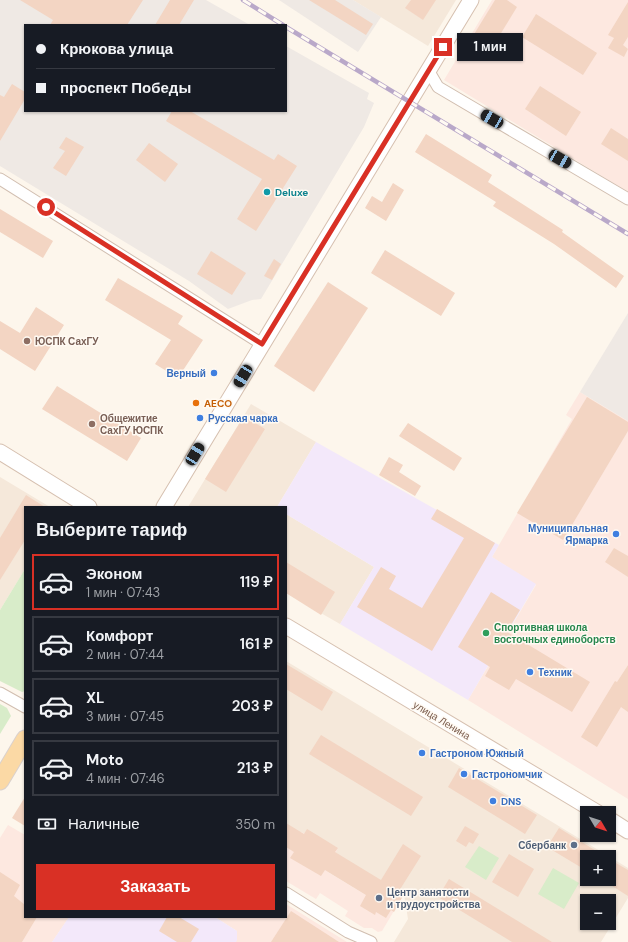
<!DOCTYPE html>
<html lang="ru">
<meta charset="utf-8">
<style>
body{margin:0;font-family:"DM Sans",sans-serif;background:#20242c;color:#f1f3f6;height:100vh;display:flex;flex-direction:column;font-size:15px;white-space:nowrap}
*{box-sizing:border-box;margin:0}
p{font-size:13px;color:#9ea1a6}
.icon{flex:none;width:22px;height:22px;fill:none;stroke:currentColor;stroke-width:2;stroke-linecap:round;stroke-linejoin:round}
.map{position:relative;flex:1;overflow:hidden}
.sheet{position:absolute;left:24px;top:506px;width:263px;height:412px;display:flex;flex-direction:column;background:#171b24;border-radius:0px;box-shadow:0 1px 3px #0004}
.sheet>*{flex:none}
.guide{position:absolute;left:24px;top:24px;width:263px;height:88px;border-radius:0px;box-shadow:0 1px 3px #0004;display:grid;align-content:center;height:88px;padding:0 12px;background:#171b24}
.needle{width:26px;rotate:129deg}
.fabs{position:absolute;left:580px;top:806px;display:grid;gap:8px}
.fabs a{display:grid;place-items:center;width:36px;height:36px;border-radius:0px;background:#171b24;box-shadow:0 1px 3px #0004;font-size:20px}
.end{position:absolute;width:18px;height:18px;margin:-9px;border:5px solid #d93025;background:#fff;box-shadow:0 0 0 2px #fff}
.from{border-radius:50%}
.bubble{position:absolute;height:28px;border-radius:0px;background:#171b24;box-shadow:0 1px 3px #0004;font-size:13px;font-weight:600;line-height:28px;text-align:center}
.car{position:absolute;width:12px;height:24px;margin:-12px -6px;border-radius:5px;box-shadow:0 0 3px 1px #0007;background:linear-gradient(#222 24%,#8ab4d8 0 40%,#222 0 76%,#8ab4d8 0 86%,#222 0)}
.guide b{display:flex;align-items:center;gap:14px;height:38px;font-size:15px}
.guide b+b{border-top:1px solid #363941}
.guide i{width:10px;height:10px;background:#f1f3f6}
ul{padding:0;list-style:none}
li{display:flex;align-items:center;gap:12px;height:56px;margin:0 8px 6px;padding:0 4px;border:2px solid #363941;border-radius:0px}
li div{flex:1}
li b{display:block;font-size:15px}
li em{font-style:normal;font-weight:600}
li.current{border-color:#d93025}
li>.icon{width:36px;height:36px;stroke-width:1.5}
h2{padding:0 12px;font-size:18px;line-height:48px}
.pay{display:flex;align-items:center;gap:10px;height:44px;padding:0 12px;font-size:15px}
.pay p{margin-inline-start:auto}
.action{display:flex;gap:8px;margin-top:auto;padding:8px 12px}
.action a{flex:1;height:46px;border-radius:0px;background:#d93025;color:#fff;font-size:16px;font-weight:600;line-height:46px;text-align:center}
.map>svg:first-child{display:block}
</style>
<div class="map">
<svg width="628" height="942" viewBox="0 0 628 942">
<rect width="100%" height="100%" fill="#fdf6ec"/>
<g fill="#f5e8da" fill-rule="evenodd">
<polygon points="353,0 456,0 428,46"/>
<polygon points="251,404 316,442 277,507 188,507"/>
<polygon points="0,477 50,507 25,507 25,569 0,610"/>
<polygon points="286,514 374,567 340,624 286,593"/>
<path d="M286,661L628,868V898L601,942H394L408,919L404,894L366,895L328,872L304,834L301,832L290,849L286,847ZM587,857H609V879H587ZM587,901H609V923H587Z"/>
</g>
<g fill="#fde8e0">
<polygon points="492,0 628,0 628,192 444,80"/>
<polygon points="580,392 628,421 628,665 618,681 628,688 628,799 468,700 536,585 492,557 572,419 566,415"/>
<polygon points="8,825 25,835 25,917 69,917 52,942 0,942 0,838"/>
<polygon points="301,832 329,843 338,848 328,872 366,895 377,878 404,894 382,931 378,932 372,928 364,928 345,916 348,911 320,893 316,899 286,881 286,847 290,849"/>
<polygon points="286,904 347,942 236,942 237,931 215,917 286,917"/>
</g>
<g fill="#efe9e4">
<polygon points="0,0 206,0 250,25 25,25 25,111 286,111 286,46 369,93 367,99 374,103 364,127 261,299 252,300 228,309 189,281 0,166"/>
<polygon points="279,0 353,0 381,17 358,52"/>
<polygon points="628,313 628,421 580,392"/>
</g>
<g fill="#f3e8fa">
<polygon points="316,442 499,545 492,557 536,584 468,700 340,624 374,567 286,514 286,507 277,507"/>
<polygon points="69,917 215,917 237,931 237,940 236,942 52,942"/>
</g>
<g fill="#d8ecc9">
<polygon points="25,569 25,691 22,692 0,681 0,610"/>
<polygon points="0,704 7,708 11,716 0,734"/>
<polygon points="479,846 499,858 486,880 465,867"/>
<polygon points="553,868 579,883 564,909 538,894"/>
</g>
<g fill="#f3d5c3">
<polygon points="20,0 143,0 127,25 50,25 53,20"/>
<polygon points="170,0 194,0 179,25 155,25"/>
<polygon points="309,0 335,0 373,24 366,35"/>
<polygon points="411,0 436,0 423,20 405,8"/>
<polygon points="495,0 507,0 517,7 487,56 468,44"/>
<polygon points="628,2 628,37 623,45 628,49 624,57 608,48 614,38 608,35"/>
<polygon points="536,14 597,53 583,75 522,37"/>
<polygon points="12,84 25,92 25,99 0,141 0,95 4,97"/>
<polygon points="540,86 581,112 566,136 525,109"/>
<polygon points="172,111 190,111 274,160 278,154 297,166 256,231 237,219 262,179 166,121"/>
<polygon points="611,128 628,139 628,161 601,144"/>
<polygon points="426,134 492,175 488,182 563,230 562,232 624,276 616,288 554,244 493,206 496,202 415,152"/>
<polygon points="66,137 84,147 66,176 53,168 65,151 59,148"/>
<polygon points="149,143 178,164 165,182 136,160"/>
<polygon points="393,183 404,190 386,221 365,208 372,196 382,202"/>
<polygon points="0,209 53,241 43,258 0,232"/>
<polygon points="385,250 455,293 441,316 371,273"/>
<polygon points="211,251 246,273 232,295 197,274"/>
<polygon points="274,259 281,264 272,280 264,276"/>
<polygon points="118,278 183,316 178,324 203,340 178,378 155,364 171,340 105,300"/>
<polygon points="328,282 368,308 314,392 274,366"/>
<polygon points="36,307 64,325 35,371 0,349 0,321 20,333"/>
<polygon points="57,386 141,438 127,461 42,409"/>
<polygon points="587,397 628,422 628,431 563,540 517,513"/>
<polygon points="244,416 265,429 226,492 205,479"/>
<polygon points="408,423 462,458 454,471 399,436"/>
<polygon points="389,457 403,465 399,472 421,486 415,496 379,475"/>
<polygon points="26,495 45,507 25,507 25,540 0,580 0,538"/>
<polygon points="437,509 495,543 432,651 357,607 381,567 396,576 389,589 422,608 464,538 431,519"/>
<polygon points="614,548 628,556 628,577 605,562"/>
<polygon points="286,562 335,592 321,615 286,593"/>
<polygon points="491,592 520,610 507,632 590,682 572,712 516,679 509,690 485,676 490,667 458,647"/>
<polygon points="286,664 333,692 322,711 286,689"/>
<polygon points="628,665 628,712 621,707 597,747 581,737 615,681 617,682"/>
<polygon points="321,735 423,797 411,816 309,754"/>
<polygon points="459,768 537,815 525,834 448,787"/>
<polygon points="25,797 25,826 12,818"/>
<polygon points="286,823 304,834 307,829 317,835 338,848 335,852 381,880 403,844 421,856 399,891 404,894 394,912 391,910 386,918 376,912 375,915 360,906 366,895 325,870 321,876 290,858 294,852 286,847"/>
<polygon points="465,826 479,834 473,844 469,842 466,847 456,841"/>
<polygon points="559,828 606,857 587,857 587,871 547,847"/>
<polygon points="509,854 534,869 518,897 492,882"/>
<polygon points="609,859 628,870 628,896 609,884"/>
<polygon points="0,872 20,885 14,896 25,905 25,917 37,917 22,942 0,942"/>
<polygon points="449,879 552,942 512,942 438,897"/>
<polygon points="291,911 339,942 271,942"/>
<polygon points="167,917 179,917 199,929 191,942 177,942 159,931"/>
</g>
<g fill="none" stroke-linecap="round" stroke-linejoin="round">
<g stroke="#d1beb0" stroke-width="13">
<g id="minor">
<polyline points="428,70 438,87 628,199"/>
<polyline points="0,179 262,344"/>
<polyline points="0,693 25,707"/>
<polyline points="286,893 348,932 371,942"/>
</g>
</g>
<g stroke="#d6c0b0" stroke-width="17">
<g id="secondary">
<polyline points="0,452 89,507"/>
<polyline points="164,507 471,0"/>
<polyline points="286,626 598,813"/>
<polyline points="609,819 628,831"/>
</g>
</g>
<g stroke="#dad1cd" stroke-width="19">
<polyline id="primary" points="0,781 25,739"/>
</g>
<use href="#minor" stroke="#fff" stroke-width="11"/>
<use href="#secondary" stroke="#fff" stroke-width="15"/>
<use href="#primary" stroke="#fbd9a5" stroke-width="17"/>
<g stroke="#b9a8c9" stroke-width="4.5">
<g id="rail">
<polyline points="243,0 283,25"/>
<polyline points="286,27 628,234"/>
</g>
</g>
<use href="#rail" stroke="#fffaf3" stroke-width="3" stroke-dasharray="9" stroke-linecap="butt"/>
</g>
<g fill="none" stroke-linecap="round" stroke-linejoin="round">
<polyline stroke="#d93025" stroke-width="5" points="46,207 262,344 443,47"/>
</g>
<circle fill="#0f9aa8" stroke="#fffaf3" stroke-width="1.5" cx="267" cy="192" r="4"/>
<g fill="#8d6e63" stroke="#fffaf3" stroke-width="1.5">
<circle cx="27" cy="341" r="4"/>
<circle cx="92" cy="424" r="4"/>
</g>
<g fill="#3f7fe0" stroke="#fffaf3" stroke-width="1.5">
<circle cx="214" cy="373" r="4"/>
<circle cx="200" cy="418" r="4"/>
<circle cx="616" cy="534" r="4"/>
<circle cx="530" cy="672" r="4"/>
<circle cx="422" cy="753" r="4"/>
<circle cx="464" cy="774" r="4"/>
<circle cx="493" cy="801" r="4"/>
</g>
<circle fill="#e8710a" stroke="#fffaf3" stroke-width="1.5" cx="196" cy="403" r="4"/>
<circle fill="#2e9e5b" stroke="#fffaf3" stroke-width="1.5" cx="486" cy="633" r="4"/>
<g fill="#5c6f8a" stroke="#fffaf3" stroke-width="1.5">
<circle cx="574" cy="845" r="4"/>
<circle cx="379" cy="898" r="4"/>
</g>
<g text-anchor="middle" stroke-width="3" stroke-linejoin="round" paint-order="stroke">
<g font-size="10" font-weight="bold" fill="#0d838f" stroke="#fffaf3" text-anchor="start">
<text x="275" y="196">Deluxe</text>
</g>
<g font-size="10" font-weight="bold" fill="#785e54" stroke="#fffaf3" text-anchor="start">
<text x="35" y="345">ЮСПК СахГУ</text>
<text x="100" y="422">Общежитие<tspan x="100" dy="12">СахГУ ЮСПК</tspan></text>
</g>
<g font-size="10" font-weight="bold" fill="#366cbe" stroke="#fffaf3" text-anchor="start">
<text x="206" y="377" text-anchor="end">Верный</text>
<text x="208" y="422">Русская чарка</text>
<text x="608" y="532" text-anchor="end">Муниципальная<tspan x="608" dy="12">Ярмарка</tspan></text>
<text x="538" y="676">Техник</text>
<text x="430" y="757">Гастроном Южный</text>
<text x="472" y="778">Гастрономчик</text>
<text x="501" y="805">DNS</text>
</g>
<g font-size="10" font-weight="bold" fill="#c56008" stroke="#fffaf3" text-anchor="start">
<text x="204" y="407">AECO</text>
</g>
<g font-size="10" font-weight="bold" fill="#27864d" stroke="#fffaf3" text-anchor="start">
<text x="494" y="631">Спортивная школа<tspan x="494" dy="12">восточных единоборств</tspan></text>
</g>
<g font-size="10" fill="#7a5c4d" stroke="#fffaf3">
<text transform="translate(442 720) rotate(31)" y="4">улица Ленина</text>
</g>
<g font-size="10" font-weight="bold" fill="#4e5e75" stroke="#fffaf3" text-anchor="end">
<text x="566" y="849">Сбербанк</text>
<text x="387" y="896" text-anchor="start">Центр занятости<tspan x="387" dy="12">и трудоустройства</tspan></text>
</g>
</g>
</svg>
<div class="fabs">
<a><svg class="needle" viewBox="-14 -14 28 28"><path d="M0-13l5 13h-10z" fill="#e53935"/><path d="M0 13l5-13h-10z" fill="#9ea1a6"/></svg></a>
<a>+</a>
<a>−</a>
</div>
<i class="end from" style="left:46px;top:207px"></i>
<i class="end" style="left:443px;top:47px"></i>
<div class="bubble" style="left:457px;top:33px;width:66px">1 мин</div>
<i class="car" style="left:492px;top:119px;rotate:300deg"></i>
<i class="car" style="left:560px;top:159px;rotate:120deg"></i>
<i class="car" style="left:243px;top:376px;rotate:211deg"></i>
<i class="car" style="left:195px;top:454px;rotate:31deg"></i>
<div class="guide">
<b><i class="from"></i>Крюкова улица</b>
<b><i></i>проспект Победы</b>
</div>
<section class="sheet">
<h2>Выберите тариф</h2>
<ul>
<li class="current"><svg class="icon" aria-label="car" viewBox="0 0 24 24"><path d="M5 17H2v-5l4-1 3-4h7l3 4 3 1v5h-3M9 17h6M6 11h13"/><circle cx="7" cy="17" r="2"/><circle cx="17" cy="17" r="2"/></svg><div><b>Эконом</b><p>1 мин · 07:43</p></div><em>119 ₽</em></li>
<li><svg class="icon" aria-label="car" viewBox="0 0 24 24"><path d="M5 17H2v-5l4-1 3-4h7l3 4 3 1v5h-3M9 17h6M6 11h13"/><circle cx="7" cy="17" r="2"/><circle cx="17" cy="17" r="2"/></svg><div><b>Комфорт</b><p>2 мин · 07:44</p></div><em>161 ₽</em></li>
<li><svg class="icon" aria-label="car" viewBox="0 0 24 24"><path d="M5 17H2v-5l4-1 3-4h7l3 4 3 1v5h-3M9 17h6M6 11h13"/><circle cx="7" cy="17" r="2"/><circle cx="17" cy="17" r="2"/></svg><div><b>XL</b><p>3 мин · 07:45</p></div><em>203 ₽</em></li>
<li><svg class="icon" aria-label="car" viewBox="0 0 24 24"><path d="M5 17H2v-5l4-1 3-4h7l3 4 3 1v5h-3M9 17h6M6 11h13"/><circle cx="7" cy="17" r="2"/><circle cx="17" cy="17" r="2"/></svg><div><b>Moto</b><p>4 мин · 07:46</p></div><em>213 ₽</em></li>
</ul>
<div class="pay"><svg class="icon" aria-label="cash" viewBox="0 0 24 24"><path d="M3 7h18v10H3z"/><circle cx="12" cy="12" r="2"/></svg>Наличные<p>350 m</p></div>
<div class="action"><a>Заказать</a></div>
</section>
</div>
